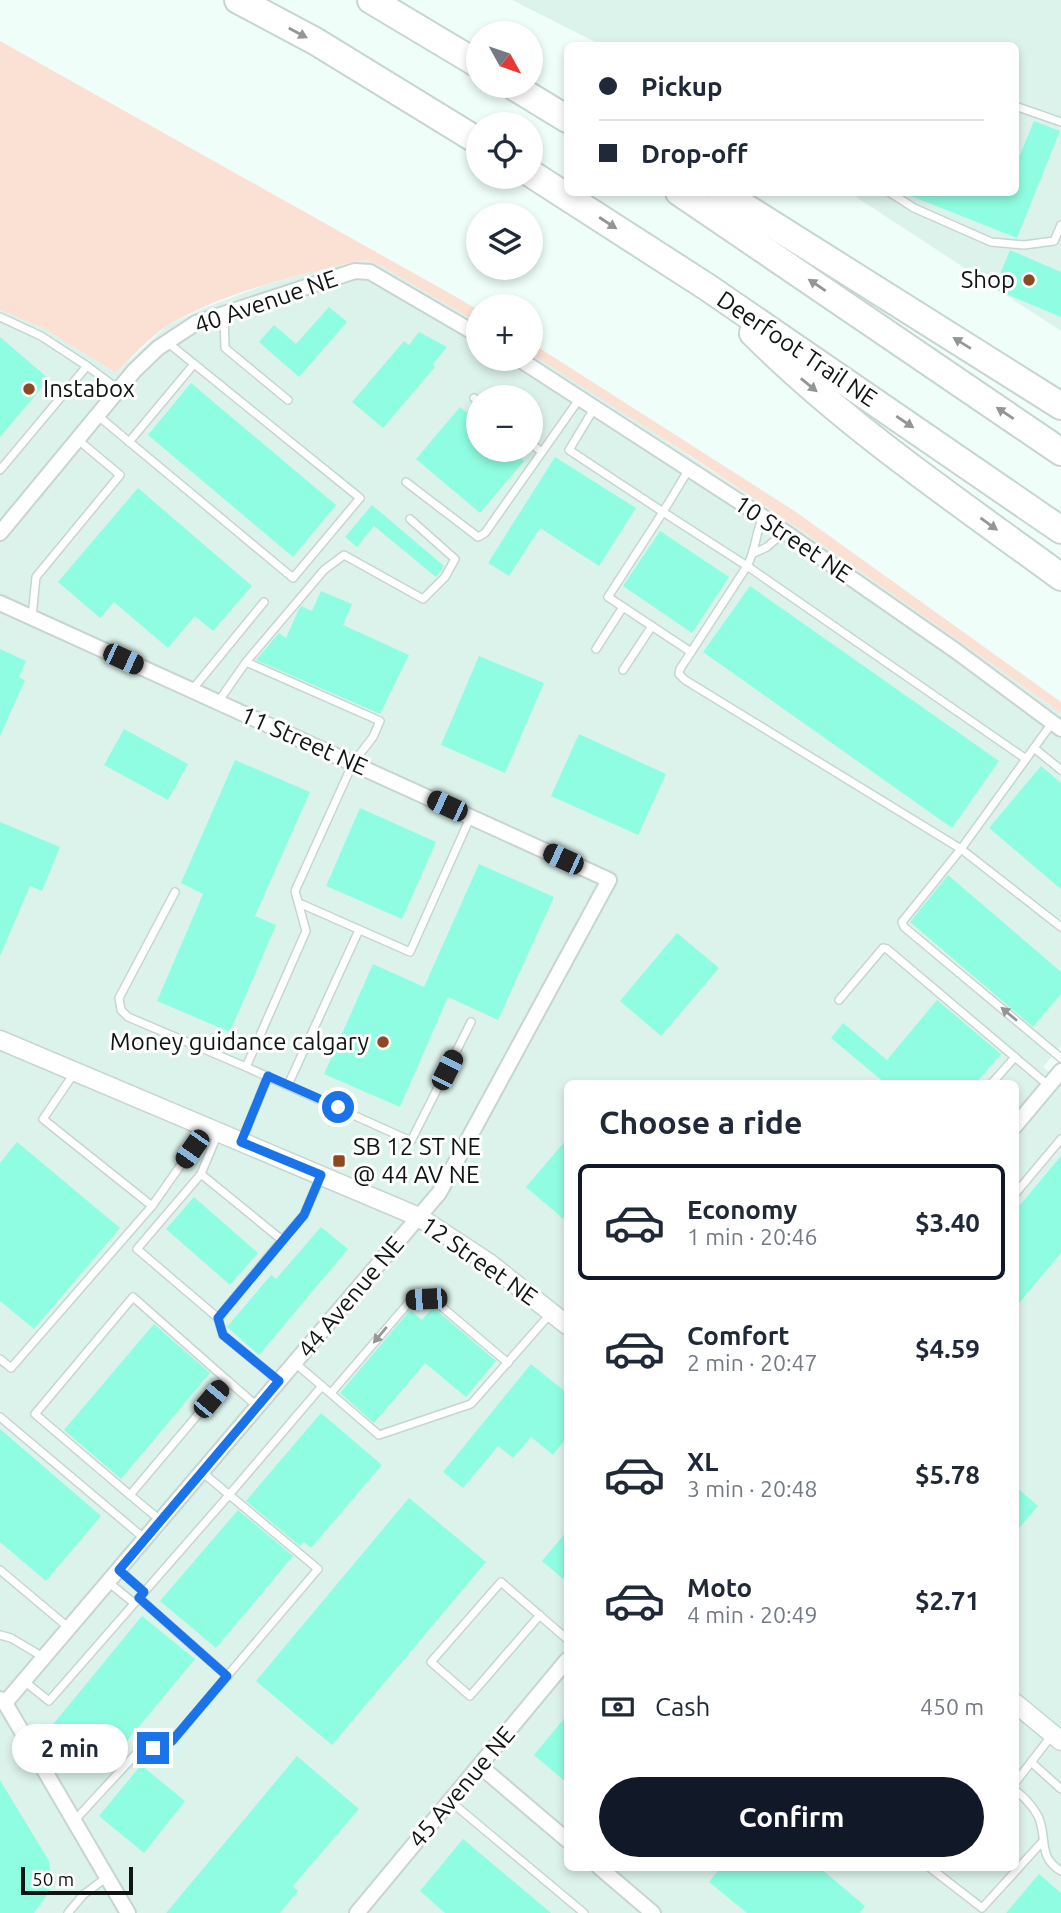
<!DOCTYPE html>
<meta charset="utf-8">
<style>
body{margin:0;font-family:Ubuntu,sans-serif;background:#f2f2f3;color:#1f2937;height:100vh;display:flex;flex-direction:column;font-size:26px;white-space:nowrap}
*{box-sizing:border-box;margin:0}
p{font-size:23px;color:#747a83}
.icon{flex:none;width:38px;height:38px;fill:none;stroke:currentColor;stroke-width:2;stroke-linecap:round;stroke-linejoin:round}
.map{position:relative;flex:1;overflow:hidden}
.side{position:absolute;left:564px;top:1080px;width:455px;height:791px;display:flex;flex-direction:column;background:#fff;border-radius:10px;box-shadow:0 4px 10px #0003}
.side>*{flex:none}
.hud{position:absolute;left:564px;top:42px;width:455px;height:154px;border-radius:10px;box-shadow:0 4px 10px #0003;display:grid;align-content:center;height:154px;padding:0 35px;background:#fff}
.needle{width:46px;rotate:130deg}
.fabs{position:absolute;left:466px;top:21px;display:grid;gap:14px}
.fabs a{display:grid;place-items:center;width:77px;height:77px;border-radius:50%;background:#fff;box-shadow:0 4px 10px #0003;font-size:35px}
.scale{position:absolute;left:21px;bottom:18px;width:112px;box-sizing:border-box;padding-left:7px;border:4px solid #101514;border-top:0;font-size:19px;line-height:24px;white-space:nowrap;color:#101514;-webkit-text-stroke:5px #fff;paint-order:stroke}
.end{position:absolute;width:32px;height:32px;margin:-16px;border:9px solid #1a73e8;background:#fff;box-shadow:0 0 0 4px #fff}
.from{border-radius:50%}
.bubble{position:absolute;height:49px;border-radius:24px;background:#fff;box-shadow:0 4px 10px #0003;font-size:23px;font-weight:600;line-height:49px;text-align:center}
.car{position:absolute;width:21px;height:42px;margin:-21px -10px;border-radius:9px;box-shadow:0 0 5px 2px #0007;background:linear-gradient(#222 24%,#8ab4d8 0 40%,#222 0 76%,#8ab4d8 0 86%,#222 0)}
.hud b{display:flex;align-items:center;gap:24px;height:66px;font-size:26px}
.hud b+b{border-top:2px solid #e0e1e3}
.hud i{width:18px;height:18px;background:#1f2937}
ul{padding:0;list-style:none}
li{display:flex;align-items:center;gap:21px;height:116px;margin:0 14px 10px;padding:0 21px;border:4px solid transparent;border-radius:10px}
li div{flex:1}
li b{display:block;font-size:26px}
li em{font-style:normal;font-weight:600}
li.current{border-color:#111827}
li>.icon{width:63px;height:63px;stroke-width:1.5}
h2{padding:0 35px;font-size:32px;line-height:84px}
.pay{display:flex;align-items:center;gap:18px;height:77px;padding:0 35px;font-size:26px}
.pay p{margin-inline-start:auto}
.cta{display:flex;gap:14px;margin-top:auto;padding:14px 35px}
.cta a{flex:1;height:80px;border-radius:42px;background:#111827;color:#fff;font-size:28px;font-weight:600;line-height:80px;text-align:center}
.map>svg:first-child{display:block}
</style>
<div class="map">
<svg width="1061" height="1913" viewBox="0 0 1061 1913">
<rect width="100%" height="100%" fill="#effef9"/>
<g fill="#dcf3ec" fill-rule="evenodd">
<polygon points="512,0 1061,0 1061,331 850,193 1015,192 1015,46 601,45"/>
<path d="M367,260L383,267L478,323V359H530V353L563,372L833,552L1061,713V1046L1043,1067L1061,1082V1913H0V310L43,328L116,373L167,326L204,308L265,285L325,268ZM478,397H530V450H478ZM567,1083H1015V1867H567Z"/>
</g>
<g fill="#fbe0d4">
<path d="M0,41L458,298L478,310V323L383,267L367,260L354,262C296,275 219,294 169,325C149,337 132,357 116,373L43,328L0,310Z"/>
<polygon points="530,342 796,512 1061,702 1061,713 833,552 692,457 530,353"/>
</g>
<g fill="#8ffde1">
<polygon points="1034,121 1060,131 1017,238 901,192 1015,192 1015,167"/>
<polygon points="1010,250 1061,272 1061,317 994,289"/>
<polygon points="329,307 347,322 299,377 259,342 274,325 296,344"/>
<polygon points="419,332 447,347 433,364 435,367 383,428 352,402 404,341 409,345"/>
<polygon points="0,337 49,379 0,437"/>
<polygon points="191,383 336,505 293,557 148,435"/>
<polygon points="460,407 478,422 478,450 511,450 524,461 480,513 416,459"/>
<polygon points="555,457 636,508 599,566 540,528 509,576 488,563"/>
<polygon points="138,488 252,586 213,631 195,616 168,648 114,602 100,618 58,582"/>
<polygon points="372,505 444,566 436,577 374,526 357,547 345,537"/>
<polygon points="660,531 729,577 692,633 623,586"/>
<polygon points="750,586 999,761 952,828 703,652"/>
<polygon points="321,591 352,604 343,625 409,655 380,714 256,660 279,633 286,638 299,609 301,606 312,611"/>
<polygon points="0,649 26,661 19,677 25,680 0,736"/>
<polygon points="479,656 544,683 505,773 441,745"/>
<polygon points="124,729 188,764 168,800 104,765"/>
<polygon points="579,734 666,774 638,835 551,796"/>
<polygon points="235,760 310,792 255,916 276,925 230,1032 157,1001 203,894 181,883"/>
<polygon points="1041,766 1061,783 1061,889 989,828"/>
<polygon points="360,808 436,842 402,919 326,886"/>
<polygon points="0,822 60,847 42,891 30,886 0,956"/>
<polygon points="479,864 554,897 498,1020 448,997 400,1107 324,1074 373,964 424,987"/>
<polygon points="948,875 1061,972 1061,994 1033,1027 910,922"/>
<polygon points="677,933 719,968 661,1036 620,1001"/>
<polygon points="937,1000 1001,1054 976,1083 885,1083 831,1038 843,1023 887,1060"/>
<polygon points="567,1139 567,1222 526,1187"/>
<polygon points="17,1142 120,1228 34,1329 0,1301 0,1163"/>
<polygon points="1061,1156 1061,1253 1015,1308 1015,1211"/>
<polygon points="194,1197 258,1253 230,1285 166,1229"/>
<polygon points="321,1227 348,1249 259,1355 227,1327 271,1275 276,1279"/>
<polygon points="433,1307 496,1361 466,1397 425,1363 374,1423 340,1393 410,1310 422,1320"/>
<polygon points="154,1324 210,1373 121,1479 64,1430"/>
<polygon points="531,1364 567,1393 567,1437 553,1455 531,1437 513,1458 498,1446 463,1488 443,1472"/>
<polygon points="321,1413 382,1465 311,1548 304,1542 300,1546 246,1501"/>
<polygon points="0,1429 101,1516 46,1581 0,1542"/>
<polygon points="1015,1486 1038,1506 1015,1533"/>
<polygon points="409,1498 486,1562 332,1745 256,1681"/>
<polygon points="238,1510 293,1556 216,1648 160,1601"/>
<polygon points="567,1531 567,1582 542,1561"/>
<polygon points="142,1616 195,1659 102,1771 50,1728"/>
<polygon points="567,1715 567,1783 534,1755"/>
<polygon points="297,1756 359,1809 293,1886 298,1891 280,1913 166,1913"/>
<polygon points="141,1765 185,1801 144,1853 99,1816"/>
<polygon points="0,1780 49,1861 52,1882 49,1892 34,1913 0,1913"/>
<polygon points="463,1839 551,1913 445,1913 420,1891"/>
<polygon points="721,1867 819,1867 865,1906 860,1913 747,1913 709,1882"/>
<polygon points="1039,1874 1061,1893 1061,1913 1006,1913"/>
</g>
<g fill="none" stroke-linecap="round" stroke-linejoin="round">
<g stroke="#c7d5d1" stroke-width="10">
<g id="service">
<polyline points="1015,106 1061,122"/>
<polyline points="889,192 914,208 991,242 1024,245 1054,241 1061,225"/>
<polyline points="224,315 225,348 288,400"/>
<polyline points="0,317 41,336 87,366"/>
<polyline points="474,398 478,401"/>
<polyline points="595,407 569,450 663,512 608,597 691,652"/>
<polyline points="97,415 293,578 360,498 167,342"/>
<polyline points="129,442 194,364"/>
<polyline points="530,443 542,452"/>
<path d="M689,469L663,512L747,566C756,550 755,534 763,517"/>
<polyline points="0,470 87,366 118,389"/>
<polyline points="406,482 478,537 485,533 580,398"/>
<polyline points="754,553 767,547 784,532"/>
<polyline points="32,617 36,577 120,475 77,439"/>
<polyline points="596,649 623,607"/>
<polyline points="246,662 324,570 344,555 423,599 445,577 455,559 410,519"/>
<polyline points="623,670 652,626"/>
<polyline points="192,690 264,602"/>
<polyline points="218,702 246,662 380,721 373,737 353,763 295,891 306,931 246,1067 411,1141 471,1022"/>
<polyline points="1034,748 1061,770"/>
<polyline points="1026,759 1052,723"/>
<polyline points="175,892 119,998 121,1010 128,1017 246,1067"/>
<polyline points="299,903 410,952 470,818"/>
<polyline points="1061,927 961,849 685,680 679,674 680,669 747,566 1026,759 961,849 902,922 904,927 1061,1058"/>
<polyline points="839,1000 883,948 887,949 1048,1085"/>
<polyline points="75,1072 43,1119 152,1206 192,1149 203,1125"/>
<polyline points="992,1083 1015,1057"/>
<polyline points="288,1085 359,930"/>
<polyline points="218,1133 201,1174 282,1240 304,1215 321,1175"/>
<polyline points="242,1140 268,1076"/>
<polyline points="201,1174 137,1249 218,1318 282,1240"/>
<polyline points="1015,1194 1061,1139"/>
<polyline points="218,1318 223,1335 279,1381"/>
<polyline points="0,1359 11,1368 152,1206"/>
<polyline points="322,1386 379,1435 471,1404 551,1313"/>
<polyline points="331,1393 411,1300 435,1301 508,1363"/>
<polyline points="0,1417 145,1539"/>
<polyline points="130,1495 35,1414 133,1297 227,1380"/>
<polyline points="160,1520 130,1495 227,1380 257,1406"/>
<polyline points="0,1570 69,1628"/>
<polyline points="119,1570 144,1592"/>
<polyline points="108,1582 134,1603"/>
<polyline points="139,1598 227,1676"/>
<polyline points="540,1615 470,1696 431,1662 501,1582 567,1639"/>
<polyline points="0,1635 11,1638 43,1657"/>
<polyline points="24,1681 49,1701 229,1495 322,1386 295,1363"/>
<polyline points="1031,1762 1061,1789"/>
<polyline points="1015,1783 1052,1735"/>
<path d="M1015,1790C1024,1797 1032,1805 1038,1816C1048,1837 1037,1857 1061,1871"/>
<polyline points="450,1801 584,1913"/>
<polyline points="74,1821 135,1755 172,1741 318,1569 202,1472"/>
<polyline points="929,1867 982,1908 1043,1841"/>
<polyline points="68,1913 83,1895 107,1877"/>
</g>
</g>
<g stroke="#c7d5d1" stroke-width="18">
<g id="minor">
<polyline points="519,359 763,517 956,651 1061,729"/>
<polyline points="0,533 134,371 158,348 196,323 355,271 370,272 478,335"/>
<polyline points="0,603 609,880 439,1193 5,1703"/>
<polyline points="1015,1126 1061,1071"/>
<polyline points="0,1699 5,1703 128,1913"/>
<polyline points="480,1766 567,1840"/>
<polyline points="599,1867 653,1913"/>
<polyline points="357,1913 567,1660"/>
</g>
</g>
<g stroke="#c7d5d1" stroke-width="21">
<g id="tertiary">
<polyline points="0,1040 419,1217 489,1263 567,1325"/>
<polyline points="1015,1703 1061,1741"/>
</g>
</g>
<g stroke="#c7d5d1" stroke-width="30">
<g id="motorway">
<polyline points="238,0 315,41 478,141"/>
<polyline points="371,0 478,64"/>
<polyline points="513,86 567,119"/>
<polyline points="530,173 707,287 1061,530"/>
<polyline points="679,192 1061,452"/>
<polyline points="721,192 1061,406"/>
<path d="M753,333C845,425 956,500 1061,577"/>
</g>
</g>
<use href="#service" stroke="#fff" stroke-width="7"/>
<use href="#minor" stroke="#fff" stroke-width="14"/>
<use href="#tertiary" stroke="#fff" stroke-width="18"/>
<use href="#motorway" stroke="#fff" stroke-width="26"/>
</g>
<defs><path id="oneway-solid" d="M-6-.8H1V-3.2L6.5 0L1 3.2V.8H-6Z" transform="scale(1.75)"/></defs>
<g fill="#939695">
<use href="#oneway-solid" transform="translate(298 33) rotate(28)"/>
<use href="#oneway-solid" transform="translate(608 223) rotate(33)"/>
<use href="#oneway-solid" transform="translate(817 285) rotate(-146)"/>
<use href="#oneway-solid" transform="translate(962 343) rotate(-148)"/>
<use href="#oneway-solid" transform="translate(809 385) rotate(39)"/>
<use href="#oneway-solid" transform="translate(1005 413) rotate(-146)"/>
<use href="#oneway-solid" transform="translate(905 422) rotate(34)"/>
<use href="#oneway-solid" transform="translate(989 524) rotate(36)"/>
<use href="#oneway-solid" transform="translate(1009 1014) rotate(-140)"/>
<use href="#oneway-solid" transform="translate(380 1335) rotate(130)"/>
</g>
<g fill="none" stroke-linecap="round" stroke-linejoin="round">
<polyline stroke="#1a73e8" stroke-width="9" points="153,1748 172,1741 227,1676 139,1598 144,1592 119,1570 279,1381 223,1335 218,1318 304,1215 321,1175 241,1142 268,1076 338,1107"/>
</g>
<g fill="#8f4922" stroke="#fff" stroke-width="2.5">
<circle cx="1029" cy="280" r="7"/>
<circle cx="29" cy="389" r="7"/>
<circle cx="383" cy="1042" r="7"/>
<rect x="332" y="1154" width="14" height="14" rx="3.5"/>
</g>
<g text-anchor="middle" stroke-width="6" stroke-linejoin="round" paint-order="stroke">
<g font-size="24" fill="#101514" stroke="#fff" text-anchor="end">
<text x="1015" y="288">Shop</text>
<text x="43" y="397" text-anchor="start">Instabox</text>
<text x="369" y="1050">Money guidance calgary</text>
<text x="353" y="1155" text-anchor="start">SB 12 ST NE<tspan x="353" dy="28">@ 44 AV NE</tspan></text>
</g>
<g font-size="24" fill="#101514" stroke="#fff">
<text transform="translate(266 302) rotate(-19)" y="8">40 Avenue NE</text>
<text transform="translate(797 349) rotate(34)" y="8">Deerfoot Trail NE</text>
<text transform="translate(793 539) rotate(34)" y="8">10 Street NE</text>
<text transform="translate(304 741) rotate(24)" y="8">11 Street NE</text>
<text transform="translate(479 1261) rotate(35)" y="8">12 Street NE</text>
<text transform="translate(351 1297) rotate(-50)" y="8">44 Avenue NE</text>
<text transform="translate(462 1787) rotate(-50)" y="8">45 Avenue NE</text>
</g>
</g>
</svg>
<div class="fabs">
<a><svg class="needle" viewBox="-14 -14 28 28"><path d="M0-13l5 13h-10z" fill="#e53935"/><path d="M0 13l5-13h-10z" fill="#747a83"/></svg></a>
<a><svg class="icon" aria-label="locate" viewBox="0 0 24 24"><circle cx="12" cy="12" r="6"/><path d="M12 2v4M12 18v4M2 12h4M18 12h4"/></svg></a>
<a><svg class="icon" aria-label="layers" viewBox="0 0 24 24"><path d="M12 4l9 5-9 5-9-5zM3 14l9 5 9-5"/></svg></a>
<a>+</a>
<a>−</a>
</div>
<div class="scale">50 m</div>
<i class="end from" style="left:338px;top:1107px"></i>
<i class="end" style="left:153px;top:1748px"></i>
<div class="bubble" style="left:12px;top:1724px;width:116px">2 min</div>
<i class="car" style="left:123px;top:659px;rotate:115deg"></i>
<i class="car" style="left:447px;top:806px;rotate:295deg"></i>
<i class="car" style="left:563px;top:859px;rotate:295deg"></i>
<i class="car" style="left:447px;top:1070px;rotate:27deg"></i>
<i class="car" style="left:192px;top:1149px;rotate:215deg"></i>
<i class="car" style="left:426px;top:1299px;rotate:267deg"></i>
<i class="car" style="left:211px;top:1399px;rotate:40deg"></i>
<div class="hud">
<b><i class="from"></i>Pickup</b>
<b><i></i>Drop-off</b>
</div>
<section class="side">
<h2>Choose a ride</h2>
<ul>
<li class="current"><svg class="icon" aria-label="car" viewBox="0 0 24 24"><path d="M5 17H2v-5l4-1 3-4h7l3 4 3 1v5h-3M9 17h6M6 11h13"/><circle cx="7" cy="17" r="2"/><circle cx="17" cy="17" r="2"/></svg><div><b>Economy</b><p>1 min · 20:46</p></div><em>$3.40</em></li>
<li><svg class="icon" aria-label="car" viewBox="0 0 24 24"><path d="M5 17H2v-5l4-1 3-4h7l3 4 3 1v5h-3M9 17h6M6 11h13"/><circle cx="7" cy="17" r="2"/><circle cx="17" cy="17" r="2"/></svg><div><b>Comfort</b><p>2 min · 20:47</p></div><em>$4.59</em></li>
<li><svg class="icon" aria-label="car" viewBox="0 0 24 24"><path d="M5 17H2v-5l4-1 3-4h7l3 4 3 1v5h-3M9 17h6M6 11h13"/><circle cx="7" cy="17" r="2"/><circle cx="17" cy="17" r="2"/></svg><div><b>XL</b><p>3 min · 20:48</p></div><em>$5.78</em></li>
<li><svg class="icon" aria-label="car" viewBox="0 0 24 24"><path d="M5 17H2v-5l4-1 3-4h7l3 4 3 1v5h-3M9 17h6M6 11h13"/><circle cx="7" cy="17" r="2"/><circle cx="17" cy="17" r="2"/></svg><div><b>Moto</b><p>4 min · 20:49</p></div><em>$2.71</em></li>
</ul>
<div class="pay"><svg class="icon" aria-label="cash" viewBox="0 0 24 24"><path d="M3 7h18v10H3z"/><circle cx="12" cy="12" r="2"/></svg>Cash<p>450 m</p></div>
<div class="cta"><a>Confirm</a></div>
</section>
</div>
